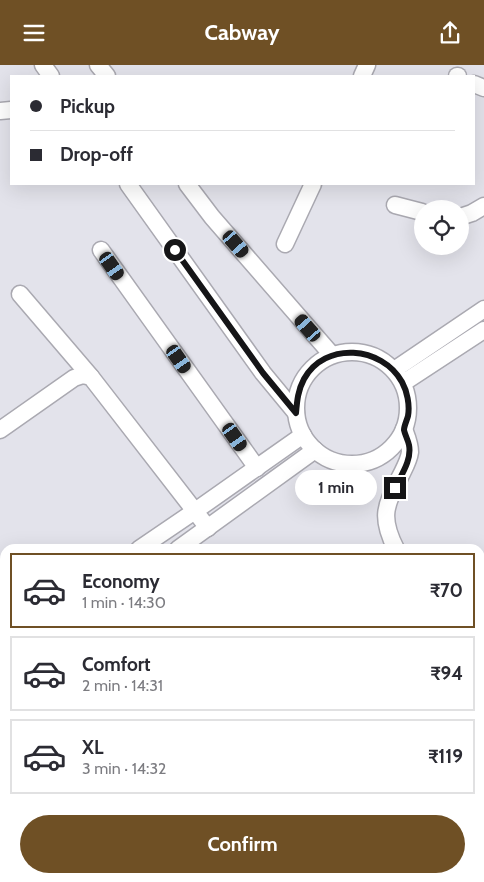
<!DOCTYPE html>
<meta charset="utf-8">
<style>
body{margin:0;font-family:Cabin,sans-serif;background:#f2f2f3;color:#2b2b33;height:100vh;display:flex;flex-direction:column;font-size:19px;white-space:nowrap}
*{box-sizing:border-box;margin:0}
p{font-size:16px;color:#7c7c81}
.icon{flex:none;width:28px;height:28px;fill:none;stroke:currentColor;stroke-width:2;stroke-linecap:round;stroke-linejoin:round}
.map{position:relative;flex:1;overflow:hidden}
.details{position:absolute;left:0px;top:479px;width:485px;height:339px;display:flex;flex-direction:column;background:#fff;border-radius:15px 15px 0 0;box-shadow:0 5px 20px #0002}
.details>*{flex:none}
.banner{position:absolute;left:10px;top:10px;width:465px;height:110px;border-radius:0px;box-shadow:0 5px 20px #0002;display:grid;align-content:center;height:110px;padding:0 20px;background:#fff}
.controls{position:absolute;left:414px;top:135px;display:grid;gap:10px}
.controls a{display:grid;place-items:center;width:55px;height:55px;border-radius:50%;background:#fff;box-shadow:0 5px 20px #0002;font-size:25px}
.end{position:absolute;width:22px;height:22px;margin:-11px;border:6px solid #151517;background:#fff;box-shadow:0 0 0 2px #fff}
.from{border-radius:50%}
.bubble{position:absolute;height:35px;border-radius:18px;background:#fff;box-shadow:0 5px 20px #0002;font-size:16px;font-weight:700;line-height:35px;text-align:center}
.car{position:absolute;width:15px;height:30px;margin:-15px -8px;border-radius:6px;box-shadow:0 0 4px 1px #0007;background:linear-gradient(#222 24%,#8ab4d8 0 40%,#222 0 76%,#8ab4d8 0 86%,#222 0)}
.banner b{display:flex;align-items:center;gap:18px;height:48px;font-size:19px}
.banner b+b{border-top:1px solid #e1e1e2}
.banner i{width:12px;height:12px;background:#2b2b33}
ul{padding:9px 0 0;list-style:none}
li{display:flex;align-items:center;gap:15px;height:75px;margin:0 10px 8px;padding:0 10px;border:2px solid #e1e1e2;border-radius:0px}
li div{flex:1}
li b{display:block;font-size:19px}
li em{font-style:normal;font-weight:700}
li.on{border-color:#6f5025}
li>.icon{width:45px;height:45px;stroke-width:1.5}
.cta{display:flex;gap:10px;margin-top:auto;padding:10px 20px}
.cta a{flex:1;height:58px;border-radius:30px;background:#6f5025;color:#fff;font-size:20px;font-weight:700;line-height:58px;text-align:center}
header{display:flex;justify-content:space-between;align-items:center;height:65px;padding:0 20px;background:#6f5025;color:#fff;font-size:22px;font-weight:700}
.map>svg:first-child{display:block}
</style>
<header><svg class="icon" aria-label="menu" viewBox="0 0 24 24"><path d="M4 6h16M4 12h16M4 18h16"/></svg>Cabway<svg class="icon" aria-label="share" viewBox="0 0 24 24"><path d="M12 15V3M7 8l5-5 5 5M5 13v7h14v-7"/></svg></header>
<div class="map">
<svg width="484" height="817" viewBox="0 0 484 817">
<rect width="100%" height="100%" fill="#e3e3eb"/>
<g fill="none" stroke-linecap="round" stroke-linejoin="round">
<polyline stroke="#2e797f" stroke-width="4.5" points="480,720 484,724"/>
<g stroke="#aaa9b1" stroke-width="19">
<g id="minor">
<polyline points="43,0 51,11"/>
<polyline points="98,0 107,11"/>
<polyline points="362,11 367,0"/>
<polyline points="457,11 458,11"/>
<polyline points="474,19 484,23"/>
<polyline points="0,46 11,45"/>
<polyline points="128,119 263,308 296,348"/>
<polyline points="187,119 212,152 332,290"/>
<polyline points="395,140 422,147"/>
<polyline points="460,152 472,148 484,141"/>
<polyline points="285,179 313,119"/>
<polyline points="101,185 257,403"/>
<polyline points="20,229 91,312"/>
<circle cx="352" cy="343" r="56"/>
<polyline points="394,305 484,244"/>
<polyline points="403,318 484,265"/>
<polyline points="0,365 74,313 83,310 91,312 208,463"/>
<polyline points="139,484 195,446 303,370"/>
<polyline points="178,484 315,385"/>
<path d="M396,484C379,451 386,440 401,410C405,402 409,395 410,387C410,379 407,372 404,364"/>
<polyline points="0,520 5,526"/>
<polyline points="0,555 5,561"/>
<polyline points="0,590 5,587"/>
<polyline points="480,611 484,617"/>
<polyline points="233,812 237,817"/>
<polyline points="290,812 295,817"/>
</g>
</g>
<use href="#minor" stroke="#fff" stroke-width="16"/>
</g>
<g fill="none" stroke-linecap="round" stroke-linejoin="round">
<path stroke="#151517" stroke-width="6" d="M175,185L263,308L296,348C297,336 298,325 304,314C325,276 382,281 402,317C407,326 410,340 408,351C407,355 404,361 404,365C405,370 408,375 409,380C412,395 401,410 395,423"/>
</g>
</svg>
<div class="controls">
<a><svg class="icon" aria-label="locate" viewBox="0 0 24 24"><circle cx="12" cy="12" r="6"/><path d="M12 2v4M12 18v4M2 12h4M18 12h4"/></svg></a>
</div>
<i class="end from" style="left:175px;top:185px"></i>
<i class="end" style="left:395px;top:423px"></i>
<div class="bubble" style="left:295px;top:405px;width:82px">1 min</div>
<i class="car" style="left:236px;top:179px;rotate:139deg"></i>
<i class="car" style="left:112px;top:201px;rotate:145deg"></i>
<i class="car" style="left:308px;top:263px;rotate:319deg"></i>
<i class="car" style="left:179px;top:294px;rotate:145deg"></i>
<i class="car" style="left:235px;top:372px;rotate:145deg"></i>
<div class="banner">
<b><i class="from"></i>Pickup</b>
<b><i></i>Drop-off</b>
</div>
<section class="details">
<ul>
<li class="on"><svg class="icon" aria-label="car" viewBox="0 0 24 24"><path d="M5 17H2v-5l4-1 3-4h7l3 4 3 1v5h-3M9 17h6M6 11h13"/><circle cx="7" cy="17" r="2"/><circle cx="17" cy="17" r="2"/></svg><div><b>Economy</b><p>1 min · 14:30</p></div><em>₹70</em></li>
<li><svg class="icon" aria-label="car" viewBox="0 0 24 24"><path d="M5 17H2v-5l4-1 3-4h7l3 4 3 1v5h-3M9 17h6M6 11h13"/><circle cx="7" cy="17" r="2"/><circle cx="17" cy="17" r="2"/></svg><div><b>Comfort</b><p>2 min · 14:31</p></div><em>₹94</em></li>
<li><svg class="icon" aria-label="car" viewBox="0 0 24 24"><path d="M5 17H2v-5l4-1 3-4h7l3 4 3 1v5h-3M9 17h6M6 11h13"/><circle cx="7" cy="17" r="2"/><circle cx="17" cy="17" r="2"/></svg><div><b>XL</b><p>3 min · 14:32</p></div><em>₹119</em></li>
</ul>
<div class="cta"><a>Confirm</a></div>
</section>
</div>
